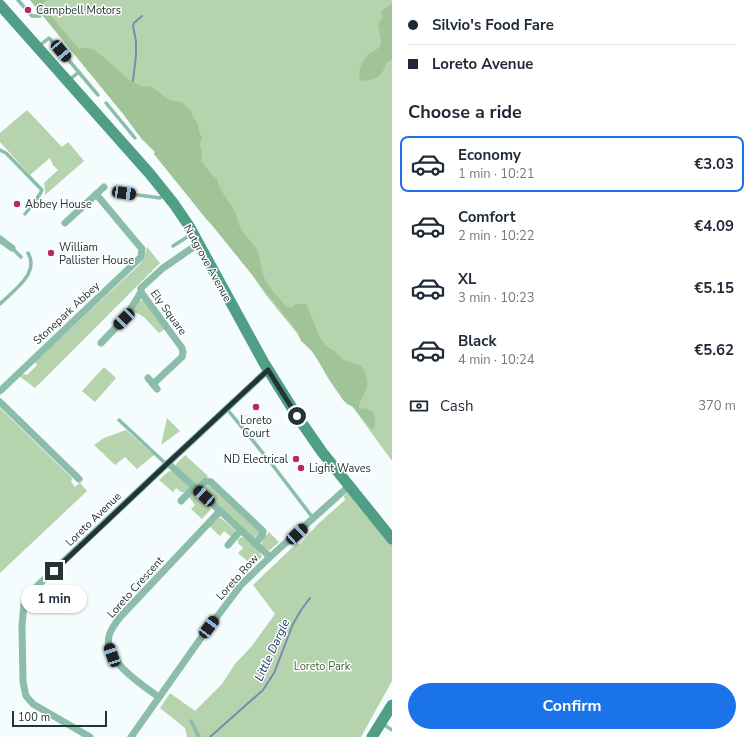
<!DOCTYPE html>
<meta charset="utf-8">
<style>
body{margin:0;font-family:"Nunito Sans",sans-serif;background:#f2f2f3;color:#1f2937;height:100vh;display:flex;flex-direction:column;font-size:15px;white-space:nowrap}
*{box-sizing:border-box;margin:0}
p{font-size:13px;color:#747a83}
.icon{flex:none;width:22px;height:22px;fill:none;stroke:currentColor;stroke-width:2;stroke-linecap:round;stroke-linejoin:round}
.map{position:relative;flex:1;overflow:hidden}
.drawer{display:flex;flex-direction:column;background:#fff;width:360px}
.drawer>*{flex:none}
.guide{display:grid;align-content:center;height:88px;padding:0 16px;background:#fff}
.scale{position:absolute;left:12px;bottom:10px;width:95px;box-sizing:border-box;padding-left:4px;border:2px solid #233435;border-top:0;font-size:11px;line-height:14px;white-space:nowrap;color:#233435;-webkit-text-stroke:3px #fff;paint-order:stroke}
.end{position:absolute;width:18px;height:18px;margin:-9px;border:5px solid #233435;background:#fff;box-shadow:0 0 0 2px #fff}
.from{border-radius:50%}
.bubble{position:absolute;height:28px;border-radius:14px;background:#fff;box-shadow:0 1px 3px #0004;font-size:13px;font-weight:700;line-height:28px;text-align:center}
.car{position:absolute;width:12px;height:24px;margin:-12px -6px;border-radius:5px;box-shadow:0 0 3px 1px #0007;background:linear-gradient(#222 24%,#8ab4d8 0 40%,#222 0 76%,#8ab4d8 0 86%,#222 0)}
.guide b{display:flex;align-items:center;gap:14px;height:38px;font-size:15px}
.guide b+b{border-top:1px solid #e0e1e3}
.guide i{width:10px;height:10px;background:#1f2937}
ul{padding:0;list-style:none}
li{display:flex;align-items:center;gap:12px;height:56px;margin:0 8px 6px;padding:0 8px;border:2px solid transparent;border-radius:8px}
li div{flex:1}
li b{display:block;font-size:15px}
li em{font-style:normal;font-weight:700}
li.selected{border-color:#1a73e8}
li>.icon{width:36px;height:36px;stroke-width:1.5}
h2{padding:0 16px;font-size:18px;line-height:48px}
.pay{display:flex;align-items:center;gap:10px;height:44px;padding:0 16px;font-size:15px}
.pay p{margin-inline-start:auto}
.action{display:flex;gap:8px;margin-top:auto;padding:8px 16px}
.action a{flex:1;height:46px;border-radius:24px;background:#1a73e8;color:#fff;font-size:16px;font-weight:700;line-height:46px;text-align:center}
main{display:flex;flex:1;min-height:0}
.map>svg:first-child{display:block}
</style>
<main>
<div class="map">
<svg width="392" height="737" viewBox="0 0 392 737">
<rect width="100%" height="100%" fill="#f4fcfd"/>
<g fill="#b5d3ac">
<polygon points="30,0 392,0 392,461 317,358 265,294 251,273 154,154 155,152 141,138 124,115"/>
<polygon points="27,110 62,147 68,142 84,161 45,195 45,190 44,183 58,170 53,165 50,158 30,175 0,142 0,133"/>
<polygon points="147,247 160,263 35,388 19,376 24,374 27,375 37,365 35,362 36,361 139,265 144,259"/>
<polygon points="142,300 145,302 165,329 159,333 144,317 133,311 138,301"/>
<polygon points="104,367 116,378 95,402 82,391"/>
<polygon points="0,408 72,478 71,482 75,487 80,483 87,491 0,573"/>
<polygon points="167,418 180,431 161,445"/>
<polygon points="126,430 154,455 137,469 125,457 115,465 94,445 104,438"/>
<polygon points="185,455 208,476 201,484 196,486 177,468 176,464"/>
<polygon points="169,471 173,472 189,487 184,492 181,492 176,488 173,492 159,480"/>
<polygon points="208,485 212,487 260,531 259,536 253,538 204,492 204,488"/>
<polygon points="195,492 208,505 211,509 202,519 191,509 195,505 189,497 191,493"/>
<polygon points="348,492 392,544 392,681 361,737 187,737 185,728 160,708 170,693 195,711 222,684 235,664 251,647 275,614 253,585 297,543 300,544 318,524 345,500 344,496"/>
<polygon points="219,517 226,522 237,532 233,536 230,536 224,531 220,536 209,526"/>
<polygon points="269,532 279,542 269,551 261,545 264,538"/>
<path d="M241,537C250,538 258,549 262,557L252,565L238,553L243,548L238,543V540Z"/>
</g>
<g fill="#a1c398">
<path d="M30,0H47L41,4L79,49L84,48L94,49L128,79L142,87L148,86L153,88L169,100L182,102L190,110L193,117L197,122L200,134L202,137L200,144L202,154L201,162C208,168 210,174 217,179C219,190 227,198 233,208C237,213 237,219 239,225C243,235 252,241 257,250C261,257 260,264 262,271C265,285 277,296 286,306L291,308L296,304H306C311,313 319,340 326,346C329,348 332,349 334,351C338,354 341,359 346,361C361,365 365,365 367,382C369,391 359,399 359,408L362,409L366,408L374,413C375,419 376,426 372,430L353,407L347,404L343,400L328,378L320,364L312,351L301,341L297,331L212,225L207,220L154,154L155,152L141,138L124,115Z"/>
<path d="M392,4V59L386,63C383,76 375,80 363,81L359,78C359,69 362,59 370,53C374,50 381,49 381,43C381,38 379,30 378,24L383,17L381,12L384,9Z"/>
</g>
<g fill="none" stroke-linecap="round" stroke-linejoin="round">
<g stroke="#788dad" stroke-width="2">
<polyline points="133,81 136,55 136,41 133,26 134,23 142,16"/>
<polyline points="210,737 263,690 274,673 293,624 301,610 310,598"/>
</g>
<g stroke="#8cbdab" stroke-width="3.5">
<polyline points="18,0 32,16 40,16"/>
<polyline points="39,46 49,38 57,47"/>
<polyline points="61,51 98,95"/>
<polyline points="69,80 79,72"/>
<polyline points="106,103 135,138"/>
<path d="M0,150L6,153L42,190C39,197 30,208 25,214"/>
<polyline points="124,193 160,198 165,194"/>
<polyline points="173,246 192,234"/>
<polyline points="12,248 21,257"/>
<path d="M0,304C13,291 40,273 28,253"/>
<polyline points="227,409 271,463 313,518"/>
<polyline points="119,420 164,462 167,463"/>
<polyline points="191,721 199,737"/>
<polyline points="383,724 392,730"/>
</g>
<g stroke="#8cbdab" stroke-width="7">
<polyline points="65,223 104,187"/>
<polyline points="0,239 12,248"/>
<polyline points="101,343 124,319 141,292"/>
<polyline points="148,378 157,389"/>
<polyline points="153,384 182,357 183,352 182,348 141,292 141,288 163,268 198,244"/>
<polyline points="0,391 141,257 142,249 96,194"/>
<polyline points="0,402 79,479"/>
<polyline points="168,463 270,557"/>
<polyline points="197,490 206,481 211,482 263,531 262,536 255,544"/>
<polyline points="181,501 194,487"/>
<polyline points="228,545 241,530"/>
<path d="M159,697C142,685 103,660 109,636C111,628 117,621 122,615L220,511"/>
<polyline points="90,737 33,704 26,696 23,682 22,625 24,604 34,589 168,463 268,370"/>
<polyline points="131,737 201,638 241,585 270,557 349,486"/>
</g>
<g stroke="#4f9e85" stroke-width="11">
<polyline points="0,5 150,174 174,204 189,226 264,363 297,416 322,452 392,539"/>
<polyline points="372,737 392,705"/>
</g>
</g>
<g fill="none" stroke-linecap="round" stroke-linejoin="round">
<polyline stroke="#233435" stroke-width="5" points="54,571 168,463 268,370 297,416"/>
</g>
<g fill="#b52b69" stroke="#fff" stroke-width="1.5">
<circle cx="28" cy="10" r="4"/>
<circle cx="17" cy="204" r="4"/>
<circle cx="51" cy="253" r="4"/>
<circle cx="256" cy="407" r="4"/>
<circle cx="296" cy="459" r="4"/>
<circle cx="301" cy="468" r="4"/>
</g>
<g text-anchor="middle" stroke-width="3" stroke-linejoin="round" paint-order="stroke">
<g font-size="11" fill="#233435" stroke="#fff" text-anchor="start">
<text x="36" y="14">Campbell Motors</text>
<text x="25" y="208">Abbey House</text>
<text x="59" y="251">William<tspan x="59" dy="13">Pallister House</tspan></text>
<text x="256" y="424" text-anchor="middle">Loreto<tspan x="256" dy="13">Court</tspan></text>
<text x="288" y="463" text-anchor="end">ND Electrical</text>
<text x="309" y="472">Light Waves</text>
</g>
<g font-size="11" fill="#233435" stroke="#fff">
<text transform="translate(208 263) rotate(61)" y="4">Nutgrove Avenue</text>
<text transform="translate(169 312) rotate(54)" y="4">Ely Square</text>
<text transform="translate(66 313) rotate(-43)" y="4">Stonepark Abbey</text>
<text transform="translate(93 519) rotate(-44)" y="4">Loreto Avenue</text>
<text transform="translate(237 577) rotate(-48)" y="4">Loreto Row</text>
<text transform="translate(135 587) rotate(-48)" y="4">Loreto Crescent</text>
</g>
<g font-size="11" fill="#38642b" stroke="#fff">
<text x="322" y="670">Loreto Park</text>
</g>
<g font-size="12" font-style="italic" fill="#1e356b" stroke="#fff">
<text transform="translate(272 650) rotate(-65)" y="4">Little Dargle</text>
</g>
</g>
</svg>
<div class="scale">100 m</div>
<i class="end from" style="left:297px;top:416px"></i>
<i class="end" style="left:54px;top:571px"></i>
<div class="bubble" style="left:21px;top:585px;width:66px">1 min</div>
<i class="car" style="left:61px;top:51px;rotate:140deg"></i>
<i class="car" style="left:124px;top:193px;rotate:98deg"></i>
<i class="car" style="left:124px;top:319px;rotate:225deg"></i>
<i class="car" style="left:204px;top:496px;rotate:312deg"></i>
<i class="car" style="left:297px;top:534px;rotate:47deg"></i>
<i class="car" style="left:209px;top:627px;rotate:37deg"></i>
<i class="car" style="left:112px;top:655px;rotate:341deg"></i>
</div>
<section class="drawer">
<div class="guide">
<b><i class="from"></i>Silvio's Food Fare</b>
<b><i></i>Loreto Avenue</b>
</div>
<h2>Choose a ride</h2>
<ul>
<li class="selected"><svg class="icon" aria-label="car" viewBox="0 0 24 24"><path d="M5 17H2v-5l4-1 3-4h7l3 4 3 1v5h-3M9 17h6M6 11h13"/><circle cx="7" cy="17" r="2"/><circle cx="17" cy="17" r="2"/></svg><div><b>Economy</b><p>1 min · 10:21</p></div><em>€3.03</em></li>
<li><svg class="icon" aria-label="car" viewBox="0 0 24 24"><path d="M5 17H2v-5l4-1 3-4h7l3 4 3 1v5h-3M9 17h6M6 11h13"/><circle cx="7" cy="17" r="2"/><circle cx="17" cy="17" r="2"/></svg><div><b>Comfort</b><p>2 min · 10:22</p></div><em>€4.09</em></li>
<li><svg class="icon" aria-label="car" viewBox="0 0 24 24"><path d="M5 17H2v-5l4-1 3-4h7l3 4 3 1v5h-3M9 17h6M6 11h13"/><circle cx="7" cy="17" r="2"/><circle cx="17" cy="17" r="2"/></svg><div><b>XL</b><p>3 min · 10:23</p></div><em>€5.15</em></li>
<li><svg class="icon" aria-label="car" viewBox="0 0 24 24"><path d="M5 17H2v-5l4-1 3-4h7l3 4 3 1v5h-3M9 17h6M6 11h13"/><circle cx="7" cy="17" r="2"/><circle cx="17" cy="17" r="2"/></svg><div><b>Black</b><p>4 min · 10:24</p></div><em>€5.62</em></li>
</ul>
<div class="pay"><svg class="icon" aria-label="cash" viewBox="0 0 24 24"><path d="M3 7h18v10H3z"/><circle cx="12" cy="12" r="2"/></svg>Cash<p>370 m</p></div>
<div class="action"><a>Confirm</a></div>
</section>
</main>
